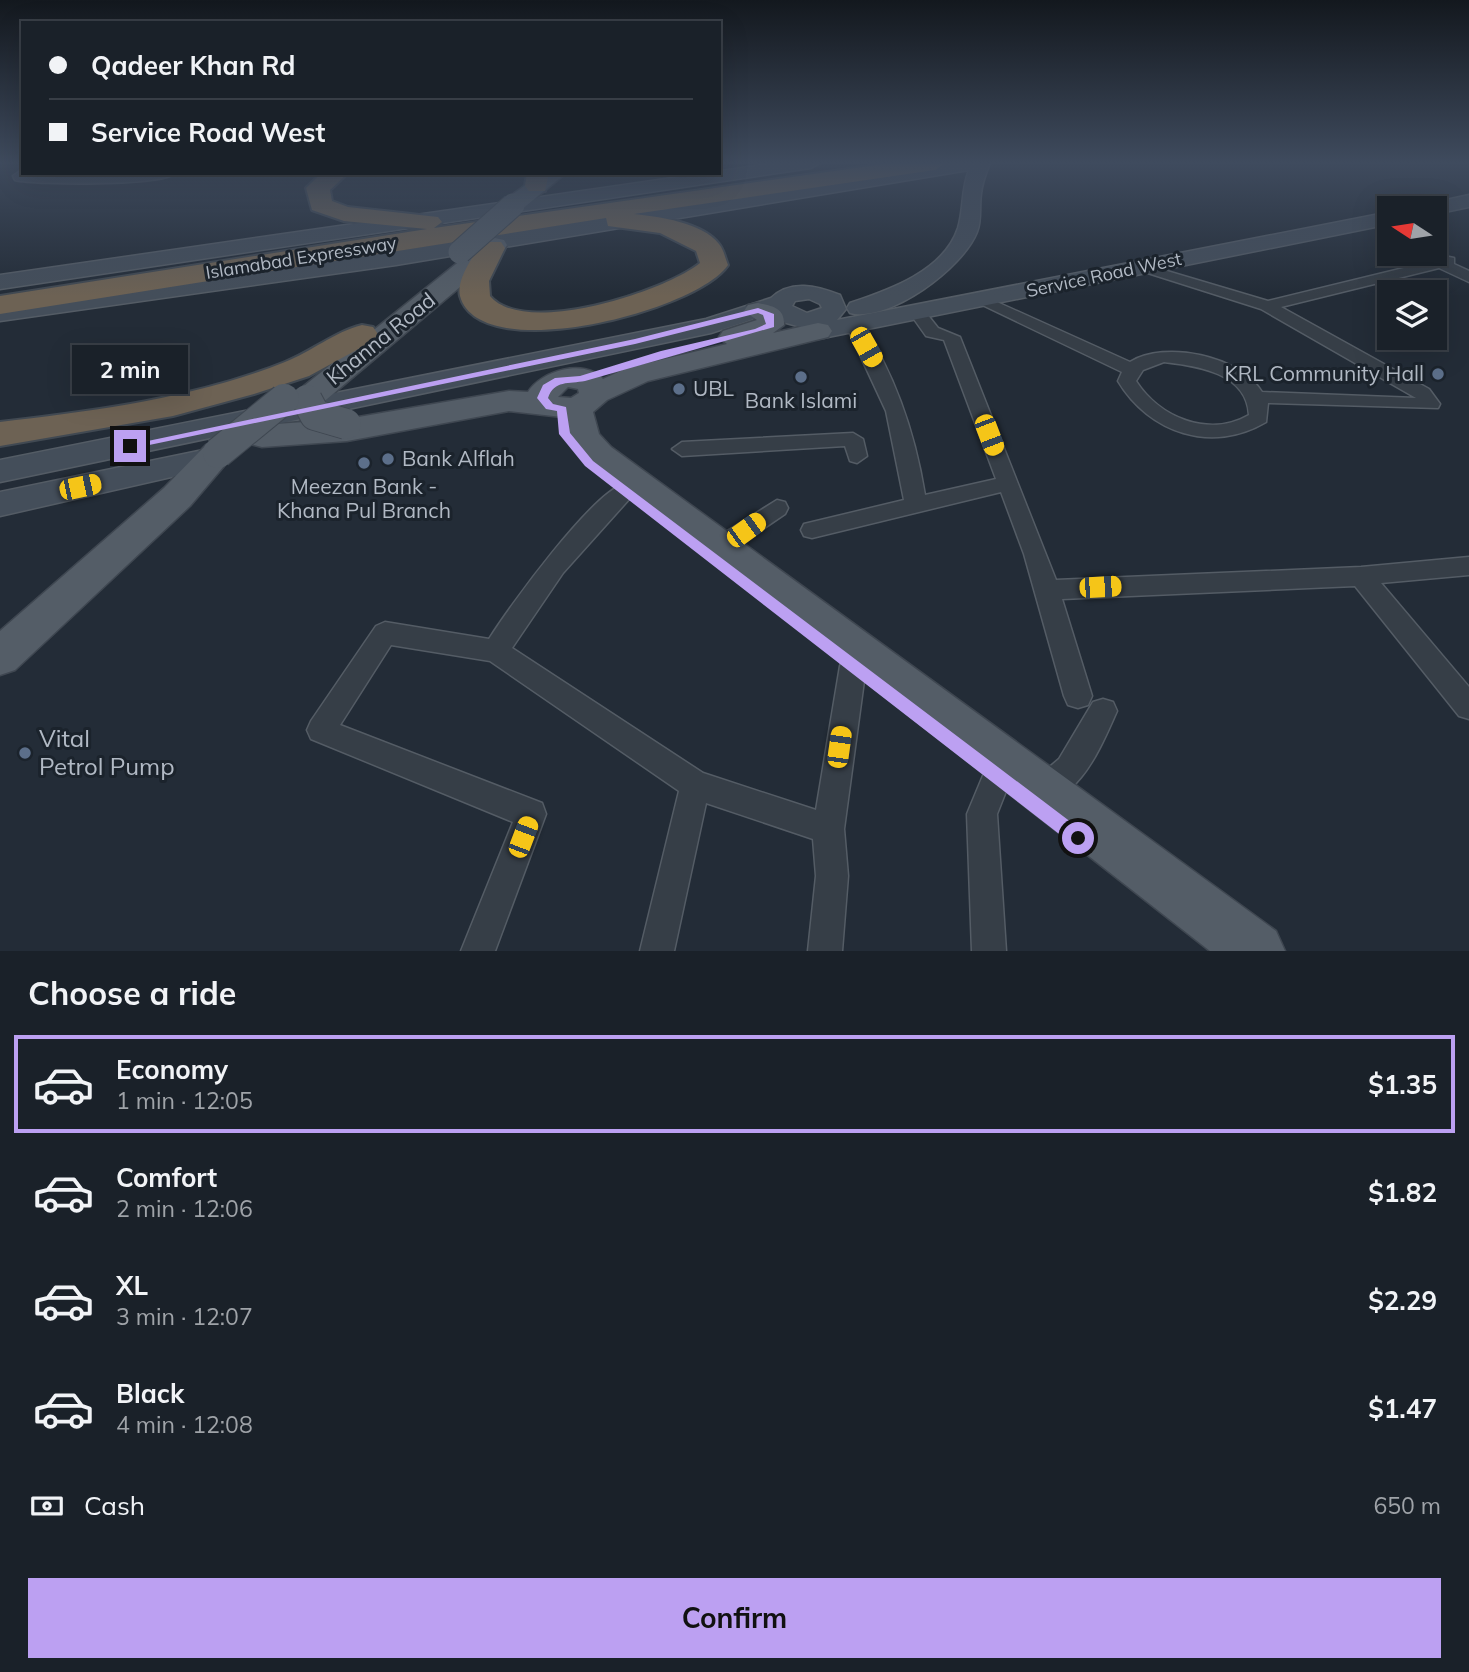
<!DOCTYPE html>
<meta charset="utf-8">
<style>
body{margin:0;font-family:Mulish,sans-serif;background:#272e35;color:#f1f3f6;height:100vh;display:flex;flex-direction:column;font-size:26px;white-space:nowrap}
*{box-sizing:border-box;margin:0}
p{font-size:23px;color:#9fa3a8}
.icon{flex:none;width:38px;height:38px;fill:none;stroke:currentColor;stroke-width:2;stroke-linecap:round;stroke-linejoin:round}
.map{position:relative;height:951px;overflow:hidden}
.panel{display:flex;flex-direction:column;background:#1a2129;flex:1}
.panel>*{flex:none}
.guide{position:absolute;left:21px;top:21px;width:700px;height:154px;border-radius:0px;box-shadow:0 7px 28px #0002,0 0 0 2px #383e46;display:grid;align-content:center;height:154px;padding:0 28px;background:#1a2129}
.needle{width:46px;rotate:282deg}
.buttons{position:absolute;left:1377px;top:196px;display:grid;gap:14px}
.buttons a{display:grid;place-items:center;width:70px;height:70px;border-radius:0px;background:#1a2129;box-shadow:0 7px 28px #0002,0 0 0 2px #383e46;font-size:35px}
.end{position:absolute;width:32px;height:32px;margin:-16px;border:9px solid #bca0f2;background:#111;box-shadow:0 0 0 4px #111}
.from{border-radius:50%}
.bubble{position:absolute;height:49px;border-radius:0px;background:#1a2129;box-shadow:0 7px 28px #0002,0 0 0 2px #383e46;font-size:23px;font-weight:700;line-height:49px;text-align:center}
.car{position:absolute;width:21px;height:42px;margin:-21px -10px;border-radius:9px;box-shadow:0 0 5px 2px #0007;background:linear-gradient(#f5c518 24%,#345 0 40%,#f5c518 0 76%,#345 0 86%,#f5c518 0)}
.guide b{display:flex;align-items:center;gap:24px;height:66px;font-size:26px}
.guide b+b{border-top:2px solid #383e46}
.guide i{width:18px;height:18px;background:#f1f3f6}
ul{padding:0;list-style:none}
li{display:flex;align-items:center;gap:21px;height:98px;margin:0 14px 10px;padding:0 14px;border:4px solid transparent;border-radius:0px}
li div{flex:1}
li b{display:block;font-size:26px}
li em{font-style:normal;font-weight:700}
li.on{border-color:#bca0f2}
li>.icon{width:63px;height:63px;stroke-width:1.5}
h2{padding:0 28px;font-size:32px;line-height:84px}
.pay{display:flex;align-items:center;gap:18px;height:77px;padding:0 28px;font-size:26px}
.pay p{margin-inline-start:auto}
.primary-button{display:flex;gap:14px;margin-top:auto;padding:14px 28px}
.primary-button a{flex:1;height:80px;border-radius:0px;background:#bca0f2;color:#111;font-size:28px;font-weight:700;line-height:80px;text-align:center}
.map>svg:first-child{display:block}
</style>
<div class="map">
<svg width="1469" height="951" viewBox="0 0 1469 951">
<rect width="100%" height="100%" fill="#232c37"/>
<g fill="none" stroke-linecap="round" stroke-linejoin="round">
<g stroke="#545c65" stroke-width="3">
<g id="street">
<path d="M1449,257L1454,258V264L1469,271V282L1439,268L1281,307L1429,389L1440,404L1438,408L1268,403L1266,422C1212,454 1149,433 1118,381L1122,372L974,301L976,298H988L1130,362C1165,340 1240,356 1262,392L1416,398L1261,309L1132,268L1140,263L1268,301ZM1164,362C1198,366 1247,373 1249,415C1209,438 1160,418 1136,381L1143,370Z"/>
<path d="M917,307L923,309L938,328L960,337L1056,580L1361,567L1469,557V575L1381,583L1469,687V719L1459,716L1355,586L1062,599L1092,696L1088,705L1078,708L1068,705L1064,696L1024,554L1001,492L812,538L804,536L801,530L804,524L904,500L886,411L846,325L848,321H860C895,374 915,433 925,495L996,479L944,340L926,336L909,312Z"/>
<polygon points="853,433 863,439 867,456 857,463 850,461 845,446 682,456 672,449 682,442"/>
<path d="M624,484L632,486L635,491L632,496L563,573L512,648L703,773L816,810L840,666L844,658L853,655L862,658L866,666L844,829L848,876L842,951H808L816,876L813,839L706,803L674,951H640L679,791L490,661L391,645L340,725L542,803L546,814L495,951H461L513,822L311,739L307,730L311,721L376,626L385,622L489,639C509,607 592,493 624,484Z"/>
<polygon points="777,500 785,502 788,508 785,514 729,552 721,555 713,552 710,546 713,540"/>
<path d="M1103,699L1113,702L1117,711C1102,744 1075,815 1027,796L1023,786L1027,776L1046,770L1059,759L1093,702Z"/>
<polygon points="997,762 1007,766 1012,776 997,814 1006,951 972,951 967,814 987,766"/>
</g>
</g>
<g stroke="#545c65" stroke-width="3">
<g id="secondary">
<polygon points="776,163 820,163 811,168 0,289 0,275"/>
<path d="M945,163H990C986,173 982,183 981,194C979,207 982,220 977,232C963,268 889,323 850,313L847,308L850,303C889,290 944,271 958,228C964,208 961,189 969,170L396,265L0,321V307L396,251Z"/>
<path d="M22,170L23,173H175C164,186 36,185 15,180L13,176Z"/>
<polygon points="1469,195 1469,207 1435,214 1435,208 1425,208 1428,204"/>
<path d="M1390,212V224L818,339L809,336L804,328L783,322L772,313L711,333L0,482V460L706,319L771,298C791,279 817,286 840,295L846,309L837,320ZM809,299L820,304L822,308L807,313L792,306L795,301Z"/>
<polygon points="213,448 224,451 228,458 224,465 0,516 0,492"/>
</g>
</g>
<g stroke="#3f4751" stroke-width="3">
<g id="primary">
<polygon points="542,173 566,173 521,210 505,210 502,205 505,200"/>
<polygon points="495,238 504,240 507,245 504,250 321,404 310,407 299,404 294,397 299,390 486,240"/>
<path d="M758,303C772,306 785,308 784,325L773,333L818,323L828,325L832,331L828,337L648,381L607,400L593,412L599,434L611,447L1276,931L1285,951H1210L587,463L566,437L562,417L509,411L347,441L262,447L250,444L245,436L250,428L262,425L347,419L509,391L528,392C541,371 584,358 603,379L627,368L727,344L719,337L723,331L757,320L744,311L748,305ZM568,387L578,389L579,393L571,398L558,397Z"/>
<polygon points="218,442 230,445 235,453 190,506 15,670 0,675 0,631 164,488 206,445"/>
</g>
</g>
<g stroke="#414952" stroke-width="4">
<g id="highway">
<path d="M891,163H946L935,170L634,214C659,217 702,222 719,244C724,250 725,258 728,265C696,312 479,367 460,296C456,279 474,255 483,242H501L505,248L489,281L490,296C524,337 664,292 700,263L696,251L660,233L608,226L606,218L0,314V296L427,229L344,221L312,210L306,188L322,173H348L330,190L332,201L348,207L438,217L442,222L434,228Z"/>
<polygon points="527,173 549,173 545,191 529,191 525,186"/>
<path d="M362,325L373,327L378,334L373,341L309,376L254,394L173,416L0,446V422C94,411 196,398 285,362C311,352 334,332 362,325Z"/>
</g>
</g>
<use href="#street" fill="#363e47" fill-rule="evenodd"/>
<use href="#secondary" fill="#444e5a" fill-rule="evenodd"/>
<use href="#primary" fill="#545d67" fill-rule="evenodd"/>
<use href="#highway" fill="#6d6254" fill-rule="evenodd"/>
<g stroke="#3f4751" stroke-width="25" stroke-linecap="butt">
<polyline id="primary-bridge-far1" points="460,252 513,205"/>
</g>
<g stroke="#3f4751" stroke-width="32" stroke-linecap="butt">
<g id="primary-bridge">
<polyline points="307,400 315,415 346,424"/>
<polyline points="218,453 284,399"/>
</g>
</g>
<use href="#primary-bridge-far1" stroke="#545d67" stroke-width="23"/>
<use href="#primary-bridge" stroke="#545d67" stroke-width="30"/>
</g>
<linearGradient id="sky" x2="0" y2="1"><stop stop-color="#13181e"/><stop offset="0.55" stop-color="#3f4b5e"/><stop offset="1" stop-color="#3f4b5e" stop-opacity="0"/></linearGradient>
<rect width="1469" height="296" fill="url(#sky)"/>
<path fill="#bca0f2" d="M758,308L774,314V327L585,381C569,384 554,380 548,398L553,404L566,407L570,433L593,461L1084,832L1086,838L1084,844L1078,847L1072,844L585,466L559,434L557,411L546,409L537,398L543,385L555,378L580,376L661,351L755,329L766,324L763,315L758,313L635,344L130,449L124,446L635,339Z"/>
<g fill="#5c6f8a" stroke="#1b232c" stroke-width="2.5">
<circle cx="1438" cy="374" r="7"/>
<circle cx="801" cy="377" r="7"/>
<circle cx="679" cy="389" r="7"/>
<circle cx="388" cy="459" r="7"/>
<circle cx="364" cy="463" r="7"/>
<circle cx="25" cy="753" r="7"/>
</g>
<g text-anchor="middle" stroke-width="6" stroke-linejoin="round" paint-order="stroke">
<g font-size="18" fill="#b1b9c4" stroke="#1b232c">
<text transform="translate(301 258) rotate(-9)" y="6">Islamabad Expressway</text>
<text transform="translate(1104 275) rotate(-12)" y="6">Service Road West</text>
</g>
<g font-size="21" fill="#b1b9c4" stroke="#1b232c">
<text transform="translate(381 339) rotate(-39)" y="7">Khanna Road</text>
</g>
<g font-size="21" fill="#b1b9c4" stroke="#1b232c" text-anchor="start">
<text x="1424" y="381" text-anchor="end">KRL Community Hall</text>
<text x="693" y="396">UBL</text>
<text x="801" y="408" text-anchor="middle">Bank Islami</text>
<text x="402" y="466">Bank Alflah</text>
<text x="364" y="494" text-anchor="middle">Meezan Bank -<tspan x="364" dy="24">Khana Pul Branch</tspan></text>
</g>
<g font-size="24" fill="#b1b9c4" stroke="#1b232c" text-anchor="start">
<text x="39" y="747">Vital<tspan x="39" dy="28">Petrol Pump</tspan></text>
</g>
</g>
</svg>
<div class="buttons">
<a><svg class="needle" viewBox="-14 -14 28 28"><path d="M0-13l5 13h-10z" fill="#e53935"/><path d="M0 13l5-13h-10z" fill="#9fa3a8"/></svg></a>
<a><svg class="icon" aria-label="layers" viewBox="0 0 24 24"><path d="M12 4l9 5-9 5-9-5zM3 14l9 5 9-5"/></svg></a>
</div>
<i class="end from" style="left:1078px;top:838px"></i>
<i class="end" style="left:130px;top:446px"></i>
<div class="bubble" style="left:72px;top:345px;width:116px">2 min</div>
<i class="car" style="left:866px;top:347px;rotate:150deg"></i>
<i class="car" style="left:989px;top:435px;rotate:159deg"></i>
<i class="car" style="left:80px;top:487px;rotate:78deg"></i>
<i class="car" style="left:746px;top:530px;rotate:54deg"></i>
<i class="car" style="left:1100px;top:587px;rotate:87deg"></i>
<i class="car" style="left:839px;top:747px;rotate:8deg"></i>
<i class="car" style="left:523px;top:837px;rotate:21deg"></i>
<div class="guide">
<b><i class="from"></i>Qadeer Khan Rd</b>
<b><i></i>Service Road West</b>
</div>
</div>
<section class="panel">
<h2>Choose a ride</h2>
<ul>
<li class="on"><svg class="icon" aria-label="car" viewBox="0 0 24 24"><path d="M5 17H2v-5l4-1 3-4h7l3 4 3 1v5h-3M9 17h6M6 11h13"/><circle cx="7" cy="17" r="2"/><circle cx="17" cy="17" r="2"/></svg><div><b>Economy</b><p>1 min · 12:05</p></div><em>$1.35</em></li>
<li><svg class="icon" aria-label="car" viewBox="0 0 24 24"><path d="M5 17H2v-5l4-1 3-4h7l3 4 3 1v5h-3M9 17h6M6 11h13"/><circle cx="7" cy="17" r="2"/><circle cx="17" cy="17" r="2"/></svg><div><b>Comfort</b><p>2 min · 12:06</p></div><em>$1.82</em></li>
<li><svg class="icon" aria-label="car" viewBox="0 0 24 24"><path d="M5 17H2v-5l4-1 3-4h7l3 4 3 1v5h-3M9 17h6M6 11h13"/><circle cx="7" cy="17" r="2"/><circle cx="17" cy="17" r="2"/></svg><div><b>XL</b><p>3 min · 12:07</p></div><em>$2.29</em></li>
<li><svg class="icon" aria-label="car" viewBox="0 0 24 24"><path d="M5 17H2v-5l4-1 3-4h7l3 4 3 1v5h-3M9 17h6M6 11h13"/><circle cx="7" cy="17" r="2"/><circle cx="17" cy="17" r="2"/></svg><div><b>Black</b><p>4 min · 12:08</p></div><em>$1.47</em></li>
</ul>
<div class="pay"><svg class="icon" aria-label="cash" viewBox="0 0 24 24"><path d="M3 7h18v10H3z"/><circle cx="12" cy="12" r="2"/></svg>Cash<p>650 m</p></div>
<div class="primary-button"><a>Confirm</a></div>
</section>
